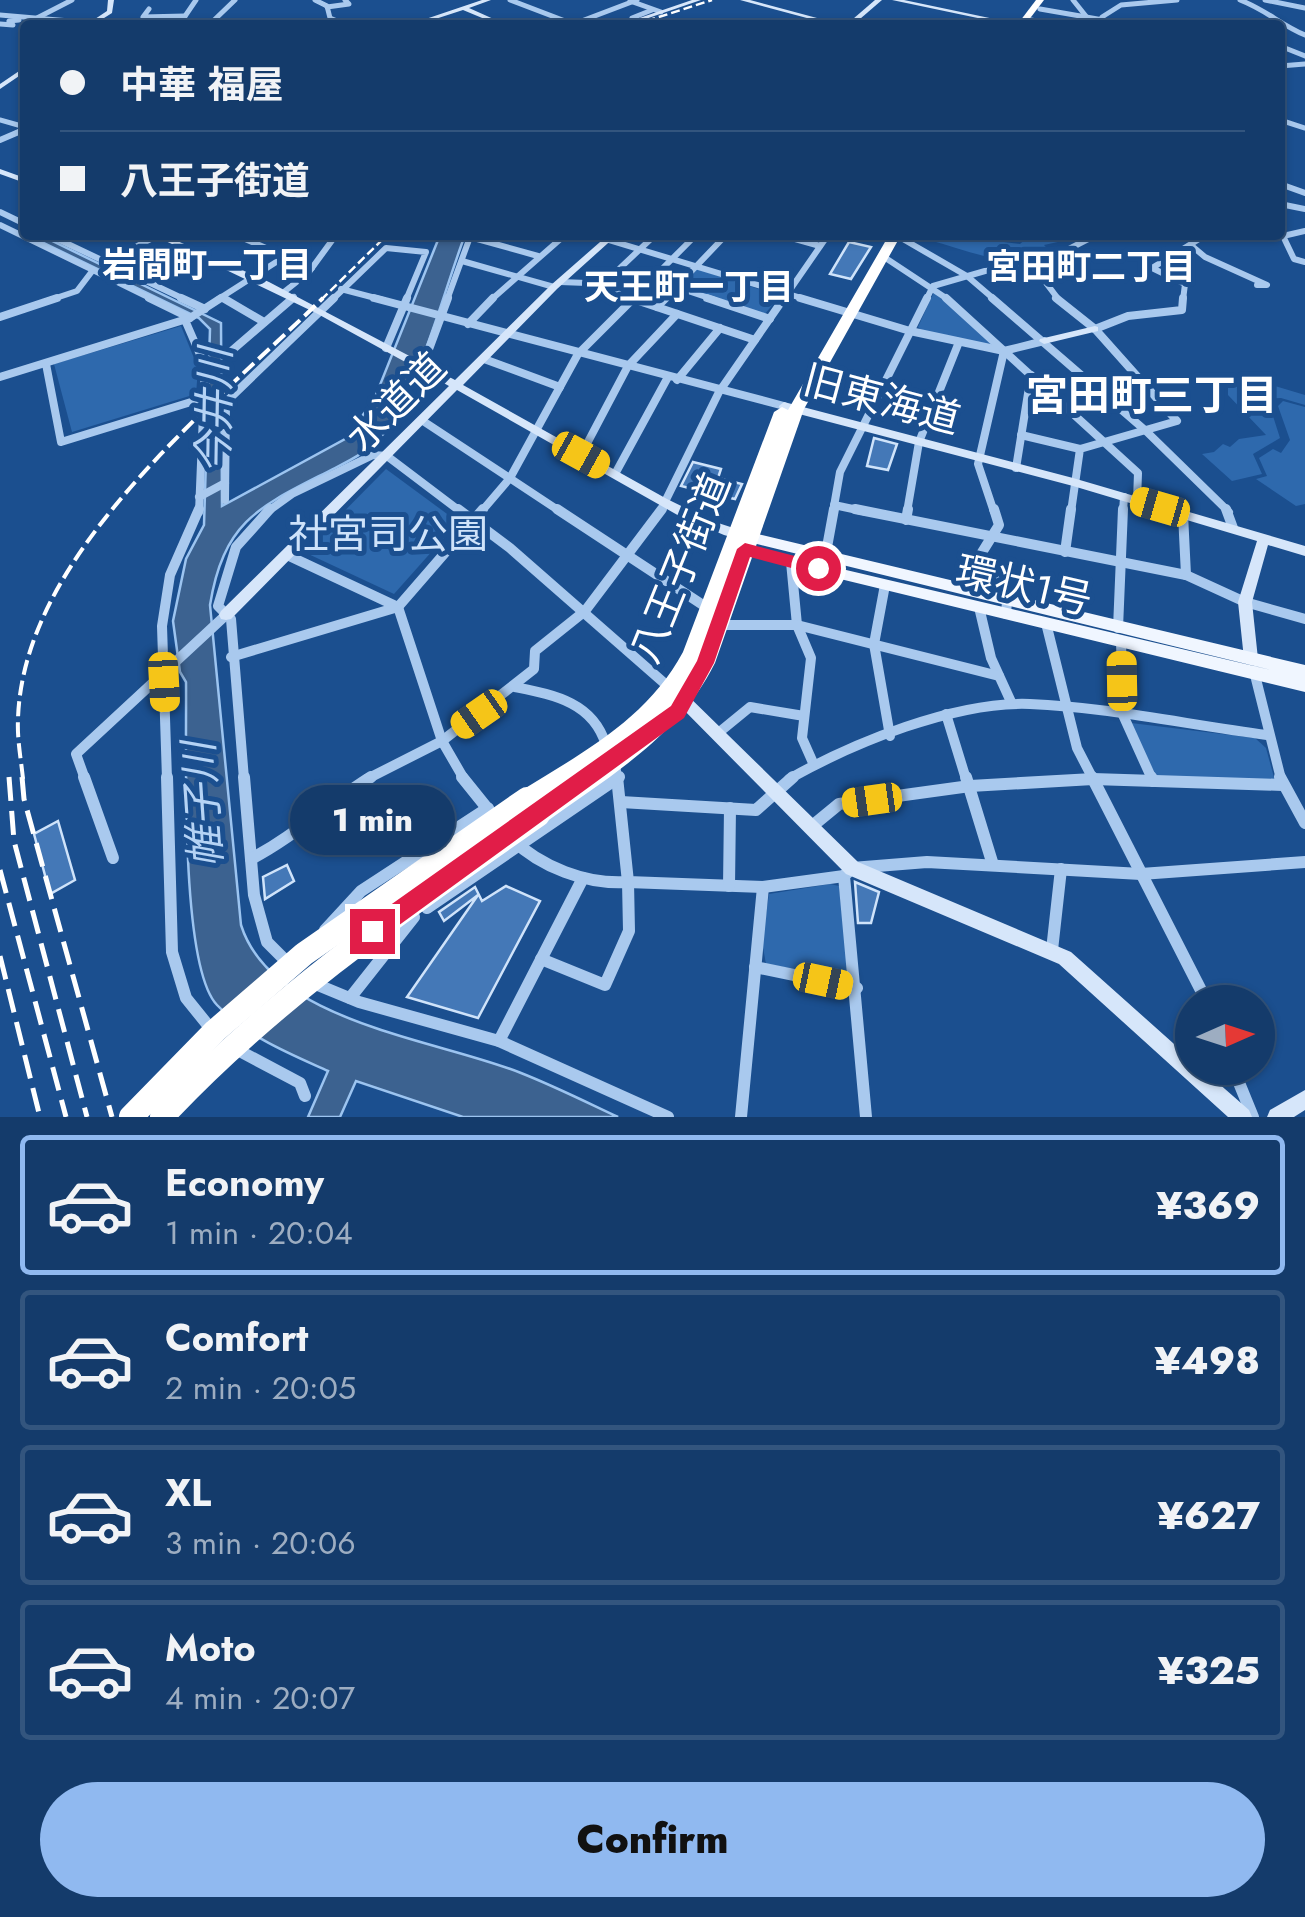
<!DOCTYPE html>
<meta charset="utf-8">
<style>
body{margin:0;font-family:Jost,"Noto Sans JP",sans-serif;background:#1d4271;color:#f1f3f6;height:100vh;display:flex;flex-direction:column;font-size:38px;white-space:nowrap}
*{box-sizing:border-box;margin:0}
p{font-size:32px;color:#9dadc1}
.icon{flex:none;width:55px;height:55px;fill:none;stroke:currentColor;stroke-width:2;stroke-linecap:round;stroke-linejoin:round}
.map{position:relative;height:1117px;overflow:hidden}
.sheet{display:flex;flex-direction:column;background:#143b6b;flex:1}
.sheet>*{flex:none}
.hud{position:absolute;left:20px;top:20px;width:1265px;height:220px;border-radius:10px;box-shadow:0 2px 8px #0004,0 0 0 2px #33557e;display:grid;align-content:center;height:220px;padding:0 40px;background:#143b6b}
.needle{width:65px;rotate:87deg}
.buttons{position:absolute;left:1175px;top:985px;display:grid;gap:20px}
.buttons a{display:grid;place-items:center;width:100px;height:100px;border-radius:50%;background:#143b6b;box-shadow:0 2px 8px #0004,0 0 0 2px #33557e;font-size:50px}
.end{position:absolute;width:45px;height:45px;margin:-22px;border:12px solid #e11d48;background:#fff;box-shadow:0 0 0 5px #fff}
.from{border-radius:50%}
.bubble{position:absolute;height:70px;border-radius:35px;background:#143b6b;box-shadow:0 2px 8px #0004,0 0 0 2px #33557e;font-size:32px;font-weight:800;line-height:70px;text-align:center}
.car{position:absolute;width:30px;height:60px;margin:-30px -15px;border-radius:12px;box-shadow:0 0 8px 2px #0007;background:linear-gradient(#f5c518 24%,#345 0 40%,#f5c518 0 76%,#345 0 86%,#f5c518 0)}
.hud b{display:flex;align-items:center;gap:35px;height:95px;font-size:38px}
.hud b+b{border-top:2px solid #33557e}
.hud i{width:25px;height:25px;background:#f1f3f6}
ul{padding:18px 0 0;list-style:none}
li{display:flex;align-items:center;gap:30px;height:140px;margin:0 20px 15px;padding:0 20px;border:5px solid #33557e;border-radius:10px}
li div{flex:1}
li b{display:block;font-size:38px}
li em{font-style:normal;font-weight:800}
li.on{border-color:#90b9f0}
li>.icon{width:90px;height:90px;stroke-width:1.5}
.action{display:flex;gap:20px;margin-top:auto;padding:20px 40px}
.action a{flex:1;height:115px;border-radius:60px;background:#90b9f0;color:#111;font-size:40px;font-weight:800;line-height:115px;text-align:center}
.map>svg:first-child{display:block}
</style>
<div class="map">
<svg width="1305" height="1117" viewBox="0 0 1305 1117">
<rect width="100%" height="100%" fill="#1b4f8f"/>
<g fill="#2e69ad">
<path d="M926,235C959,235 986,240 1020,244L1030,235H1090L1044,245L1053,255C1014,272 968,250 929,240Z"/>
<polygon points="697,269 780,296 764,315 680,285"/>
<polygon points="934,292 938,292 998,348 921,330 918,327"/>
<polygon points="181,326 198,368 196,394 72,432 54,364"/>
<polygon points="1245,377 1305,395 1305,405 1281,398 1258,399 1262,410 1272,413 1280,438 1253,454 1262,474 1232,481 1202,454 1214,452 1223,444 1230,447 1239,439 1266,435 1228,395 1228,379"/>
<polygon points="1283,401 1305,407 1305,504 1296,506 1256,479 1267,476 1259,458 1273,449 1281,453 1290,440 1278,406"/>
<polygon points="386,469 458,522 394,594 304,552"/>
<polygon points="1131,723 1255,738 1266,748 1275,781 1156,776"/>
<polygon points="830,884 839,886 849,978 766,964 762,942 769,894"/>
</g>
<path fill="#3c6290" stroke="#9cc4f0" stroke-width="2.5" d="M27,235H40L221,323L222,506L345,439L374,400L440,235H465C442,296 422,381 384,433C372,449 353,459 335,468C263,505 224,518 210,605L241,925C272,1023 437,1039 521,1073C554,1086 586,1102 618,1117H463L356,1081L340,1117H308L328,1071C288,1053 248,1037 217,1005C179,965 187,744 186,682L180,672L173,621L186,559L204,525L210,329L199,318Z"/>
<g fill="#4478b7" stroke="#cfe3fa" stroke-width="2.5">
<polygon points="849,242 871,247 851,279 830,274"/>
<polygon points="159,248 183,259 152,276 122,262"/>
<polygon points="874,438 897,444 888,470 867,466"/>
<polygon points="693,462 721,469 718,478 742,484 735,499 702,492 697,502 689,500 693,489 681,486"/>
<polygon points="58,821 75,880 50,894 34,834"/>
<polygon points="287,865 294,881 265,899 263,877"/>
<polygon points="855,882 879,892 871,923 858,923"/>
<polygon points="506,886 540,901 478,1018 407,997 478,895 444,921 439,912 475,887 482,901"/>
</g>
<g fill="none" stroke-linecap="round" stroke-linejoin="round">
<g stroke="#a9c9ee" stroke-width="5">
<polyline points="315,0 327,6 330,18 346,25"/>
<polyline points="510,0 573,24"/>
<polyline points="1073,0 1093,25"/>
<path d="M1240,0C1266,10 1281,25 1305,35"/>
<polyline points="1265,0 1305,8"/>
<polyline points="630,1 661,12"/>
<polyline points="327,7 349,4 345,0"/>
<polyline points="149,9 143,17 185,16"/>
<polyline points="1040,9 1132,25"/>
<polyline points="0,15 93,23"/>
<polyline points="1102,17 1121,5 1177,0"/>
<polyline points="37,18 72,0"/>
<polyline points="632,18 652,10"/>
<polyline points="1031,20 1057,25"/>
<polyline points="0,24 13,25 9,21 19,20"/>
<polyline points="179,25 196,0"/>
<polyline points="209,25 235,0"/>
<polyline points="571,25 637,0"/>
<polyline points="1280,46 1305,56"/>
<polyline points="1280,66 1305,64"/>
<polyline points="0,120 25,127"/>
<polyline points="1280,120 1305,128"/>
<polyline points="16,133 25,129"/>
</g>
<g stroke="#a9c9ee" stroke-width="6">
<polyline points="0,140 21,131"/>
<polyline points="1280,184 1305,193"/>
<polyline points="1280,204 1305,209"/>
<polyline points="0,212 25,224"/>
<polyline points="0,225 93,270"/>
<polyline points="49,235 186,300"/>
<polyline points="236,235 312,268"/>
<polyline points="592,235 808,300"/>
<polyline points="781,235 820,246"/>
<polyline points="896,235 967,276 995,300"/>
<polyline points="1203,236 1283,236 1305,231"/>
<polyline points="1283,236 1294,259 1305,262"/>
<polyline points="1192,246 1205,257 1267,285 1257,285"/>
<polyline points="884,257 949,300"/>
<polyline points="462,261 554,287"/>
<polyline points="104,264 158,235"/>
<polyline points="1034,267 1059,300"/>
<polyline points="95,271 154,300"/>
<polyline points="560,282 587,283 638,300"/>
<polyline points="676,287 715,300"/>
<polyline points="599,288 655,235"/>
<polyline points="341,289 383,300"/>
<polyline points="284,292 309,272 336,235"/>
<polyline points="223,298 227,300"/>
<polyline points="50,300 77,291 93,270"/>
<polyline points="217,300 284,257"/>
<polyline points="290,300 294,297"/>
<polyline points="332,300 386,248 426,252 406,300"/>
<polyline points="447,300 470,237 538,256"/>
<polyline points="491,300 565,235"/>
<polyline points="631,300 696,235"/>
<polyline points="664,300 726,235"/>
<polyline points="783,300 828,235"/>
<polyline points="926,300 933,286 985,271 1034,267 1096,235"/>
<polyline points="1183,300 1185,284 1152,268 1204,236"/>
</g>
<g stroke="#a9c9ee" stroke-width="8">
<polyline points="149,298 190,318"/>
<polyline points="181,298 205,309"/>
<polyline points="223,298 264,322"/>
<polyline points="374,298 784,406"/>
<polyline points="630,298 755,340"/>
<polyline points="707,298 770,319"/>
<polyline points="800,298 910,331 1004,351 1044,341"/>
<polyline points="946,298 1138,473 1137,501"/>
<polyline points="992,298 1146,431 1229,512"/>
<polyline points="1056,298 1095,329 1177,421 1080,449 1071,512"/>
<polyline points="657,307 666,298"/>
<polyline points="0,317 57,298"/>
<polyline points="185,320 205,366 199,512"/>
<polyline points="468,324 493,298"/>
<polyline points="1095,329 1128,316 1182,310 1183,298"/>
<polyline points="386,348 407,298"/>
<polyline points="229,353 293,298"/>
<polyline points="484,359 560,387"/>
<polyline points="46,364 61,442 204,398"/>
<polyline points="422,368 448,298"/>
<polyline points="0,377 190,318 221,298"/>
<polyline points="677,380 720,328"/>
<polyline points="423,421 561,512"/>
<polyline points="1021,435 1080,449"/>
<polyline points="581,455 628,366 677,314"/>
<polyline points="1016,468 1031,375"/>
<polyline points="615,474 668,377"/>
<polyline points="199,497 225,483"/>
<polyline points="225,500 226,402 334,298"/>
<polyline points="834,505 867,512"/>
<polyline points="267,512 292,494 373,455 387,456 461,512"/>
<polyline points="481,512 510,478 578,354 634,298"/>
<polyline points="660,512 719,392 784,298"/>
<polyline points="833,512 840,472 927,298"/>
<polyline points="907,512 919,442 959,342"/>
<polyline points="994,512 978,464 1004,351"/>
<polyline points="1123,512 1124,497"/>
</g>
<g stroke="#a9c9ee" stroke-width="10">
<polyline points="458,509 510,548 671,689"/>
<polyline points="557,509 709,609"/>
<polyline points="855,509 1186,575 1245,602 1305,619"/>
<polyline points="994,509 999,525 981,554 1007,601 1006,614"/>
<polyline points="1226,509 1233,528"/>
<polyline points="1183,514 1186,575"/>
<polyline points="906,520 908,509"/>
<polyline points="1065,552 1071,509"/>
<polyline points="287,555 398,607 442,741 464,779"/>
<polyline points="825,558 834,509"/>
<polyline points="791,562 797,625 811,658 802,738 814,765"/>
<polyline points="885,585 874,644 890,736"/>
<polyline points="979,607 991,658 1012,704"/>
<polyline points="1046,623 1077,748 1093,779"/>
<polyline points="719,625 797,625 999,676"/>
<polyline points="1118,628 1123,509"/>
<polyline points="1121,641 1123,715 1152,779"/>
<polyline points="231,657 398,607 483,509"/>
<polyline points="1254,671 1281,779"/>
<path d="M515,687C554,695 593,702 606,745"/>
<polyline points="946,714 966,779"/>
<polyline points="717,734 750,707 804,716"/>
<polyline points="615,763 617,779"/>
<polyline points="85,779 76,754 226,615"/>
<polyline points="167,779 162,626 170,575 199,509"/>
<polyline points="244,779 231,619 218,606 236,547 270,509"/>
<polyline points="367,779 442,741 534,669 535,651 585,611 662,509"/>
<polyline points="616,779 619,777"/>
<path d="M789,779C853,743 955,701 1030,704C1108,707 1189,725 1267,735"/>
<polyline points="1087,779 1104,779"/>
</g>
<g stroke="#a9c9ee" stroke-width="12">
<polyline points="84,777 113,858"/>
<polyline points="167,777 172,952 186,998 211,1029"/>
<polyline points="244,777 254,895 267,942 289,964"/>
<polyline points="462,777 495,818"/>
<polyline points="617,777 628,882 763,887 844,876"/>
<polyline points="966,777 993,865"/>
<polyline points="1092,777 1207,1002"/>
<polyline points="1151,777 1153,781"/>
<polyline points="1280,777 1305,823"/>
<polyline points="621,802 756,810 793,777"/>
<polyline points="811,827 839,804 970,786 1093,779 1283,785"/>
<path d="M511,838C540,867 587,885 628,882L629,931L605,985L541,959"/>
<path d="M251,859C295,836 329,803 371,777"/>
<polyline points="729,886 730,808"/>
<polyline points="427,908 619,777"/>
<polyline points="325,930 361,891 488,808"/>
<polyline points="1052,950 1061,869"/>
<polyline points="755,967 857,988"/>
<polyline points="313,983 359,1002 499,1041 668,1117"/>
<polyline points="350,998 414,917"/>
<polyline points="499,1041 583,878"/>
<polyline points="234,1048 300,1083 305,1096"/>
<polyline points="1233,1068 1253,1117"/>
<polyline points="741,1117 763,887"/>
<polyline points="866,1117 844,876 852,868 927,862 1141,874 1305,862"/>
</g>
<g fill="#d6e6fa" fill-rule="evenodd">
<polygon points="108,0 114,0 112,13 93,25 86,25 107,11"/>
<polygon points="482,0 491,0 469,8 507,25 499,25 463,10 417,25 408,25"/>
<polygon points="692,0 701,0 628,25 619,25"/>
<polygon points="740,0 750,0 843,25 833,25"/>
<polygon points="875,0 882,0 853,25 846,25"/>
<polygon points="892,0 904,0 1023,25 1011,25"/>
<polygon points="25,67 25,72 0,89 0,84"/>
<polygon points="0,169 25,178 25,183 0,174"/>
<polygon points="153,235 164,235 269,282 455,380 551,285 608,235 617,235 557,289 463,385 667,499 712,521 749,533 751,536 745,541 724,535 681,517 457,390 231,619 226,620 221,619 219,615 221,611 449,386 316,313"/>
<polygon points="1095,326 1098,327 1098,331 1044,344 1039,341 1040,339"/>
<polygon points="784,402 1073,478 1305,546 1305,556 1268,545 1252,602 1258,659 1256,663 1251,665 1246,663 1244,659 1238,602 1257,541 1073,486 780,409 779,406"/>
<polygon points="676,687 681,689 858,862 1071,952 1192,1060 1192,1068 1201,1068 1249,1110 1252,1117 1228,1117 1059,964 846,874 671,697 669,693 671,689"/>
<polygon points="1305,1090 1305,1110 1294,1117 1267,1117 1270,1110"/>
</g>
<path fill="#f0f6ff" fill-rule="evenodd" d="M749,532L1305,665V692L791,567L740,553L733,543L735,539H743L744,533ZM746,541L749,542L1275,671L791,557L750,545Z"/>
<g fill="#fff" fill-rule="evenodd">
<polygon points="1036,0 1044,0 1025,25 1017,25"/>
<path d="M889,235H901L804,409L715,663C678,737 610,776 546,822L538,826L530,822L527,815L530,808L519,806L516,799L519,792C582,753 647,719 683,652L774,412L782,407L788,410Z"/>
</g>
<g stroke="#fff" stroke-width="2.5" stroke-dasharray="9 4" stroke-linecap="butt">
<polyline points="634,25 712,0"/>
<polyline points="321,300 387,235"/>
</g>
<path stroke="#fff" stroke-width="4" stroke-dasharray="15 6" stroke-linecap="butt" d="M23,779C21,759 17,739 18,719C23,553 213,406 323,298"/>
<g stroke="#fff" stroke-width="5" stroke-dasharray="24 10" stroke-linecap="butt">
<polyline points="9,777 14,841 87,1117"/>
<polyline points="22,777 24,799 112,1117"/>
<polyline points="0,870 66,1117"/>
<polyline points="0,956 40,1117"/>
</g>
<g stroke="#fff" stroke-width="24">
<polyline points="131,1117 215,1031 304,954 527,799"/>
<path d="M162,1117C273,998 405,908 538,815"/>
</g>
</g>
<polygon fill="#e11d48" points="745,543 818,562 826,568 818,575 750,557 714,663 684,718 380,939 365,939 365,923 671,706 697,661 737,549"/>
<g text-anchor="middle" stroke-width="10" stroke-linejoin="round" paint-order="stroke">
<g font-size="35" font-weight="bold" fill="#fff" stroke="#1b4f8f">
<text x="207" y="277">岩間町一丁目</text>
<text x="1091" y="279">宮田町二丁目</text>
<text x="689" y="299">天王町一丁目</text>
</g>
<g font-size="40" fill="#fff" stroke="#1b4f8f">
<text transform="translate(882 399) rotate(15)" y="14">旧東海道</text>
<text transform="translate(396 402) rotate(-45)" y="14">水道道</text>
<text transform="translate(680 568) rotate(-68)" y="14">八王子街道</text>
<text transform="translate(1024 585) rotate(13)" y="14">環状1号</text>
</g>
<g font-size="40" fill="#cfe3fa" stroke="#1b4f8f">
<text x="388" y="548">社宮司公園</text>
</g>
<g font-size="42" font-weight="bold" fill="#fff" stroke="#1b4f8f">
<text x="1152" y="410">宮田町三丁目</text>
</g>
<g font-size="42" font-style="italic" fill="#b5d3f5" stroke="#1b4f8f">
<text transform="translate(214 411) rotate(-89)" y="15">今井川</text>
<text transform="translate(202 805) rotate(-94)" y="15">帷子川</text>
</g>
</g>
</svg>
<div class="buttons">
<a><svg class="needle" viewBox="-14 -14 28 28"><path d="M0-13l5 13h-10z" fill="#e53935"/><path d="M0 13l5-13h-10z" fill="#9dadc1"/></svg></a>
</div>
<i class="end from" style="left:818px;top:568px"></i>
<i class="end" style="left:372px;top:931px"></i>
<div class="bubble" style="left:290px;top:785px;width:165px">1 min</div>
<i class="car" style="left:581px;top:455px;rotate:119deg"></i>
<i class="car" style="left:1160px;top:507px;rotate:286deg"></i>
<i class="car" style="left:1122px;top:681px;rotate:359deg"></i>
<i class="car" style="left:164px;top:682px;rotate:177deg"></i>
<i class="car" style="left:479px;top:714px;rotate:235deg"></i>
<i class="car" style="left:872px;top:800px;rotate:262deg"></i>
<i class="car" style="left:823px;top:981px;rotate:102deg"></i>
<div class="hud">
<b><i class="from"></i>中華 福屋</b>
<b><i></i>八王子街道</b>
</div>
</div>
<section class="sheet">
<ul>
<li class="on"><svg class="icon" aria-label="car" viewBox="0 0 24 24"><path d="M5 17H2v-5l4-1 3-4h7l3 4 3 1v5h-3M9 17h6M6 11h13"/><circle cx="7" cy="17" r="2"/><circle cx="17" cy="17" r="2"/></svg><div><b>Economy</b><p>1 min · 20:04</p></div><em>¥369</em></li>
<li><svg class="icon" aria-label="car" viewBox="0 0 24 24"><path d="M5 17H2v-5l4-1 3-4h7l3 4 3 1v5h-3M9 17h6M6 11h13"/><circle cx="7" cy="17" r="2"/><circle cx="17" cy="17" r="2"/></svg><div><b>Comfort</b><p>2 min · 20:05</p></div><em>¥498</em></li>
<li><svg class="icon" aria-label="car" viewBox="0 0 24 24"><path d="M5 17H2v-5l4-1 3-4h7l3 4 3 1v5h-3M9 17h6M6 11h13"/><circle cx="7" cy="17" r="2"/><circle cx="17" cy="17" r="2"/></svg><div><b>XL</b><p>3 min · 20:06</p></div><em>¥627</em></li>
<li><svg class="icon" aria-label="car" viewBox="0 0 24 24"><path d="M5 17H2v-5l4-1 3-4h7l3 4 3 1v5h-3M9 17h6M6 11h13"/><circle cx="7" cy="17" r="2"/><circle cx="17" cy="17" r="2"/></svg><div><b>Moto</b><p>4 min · 20:07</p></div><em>¥325</em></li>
</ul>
<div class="action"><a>Confirm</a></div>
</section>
